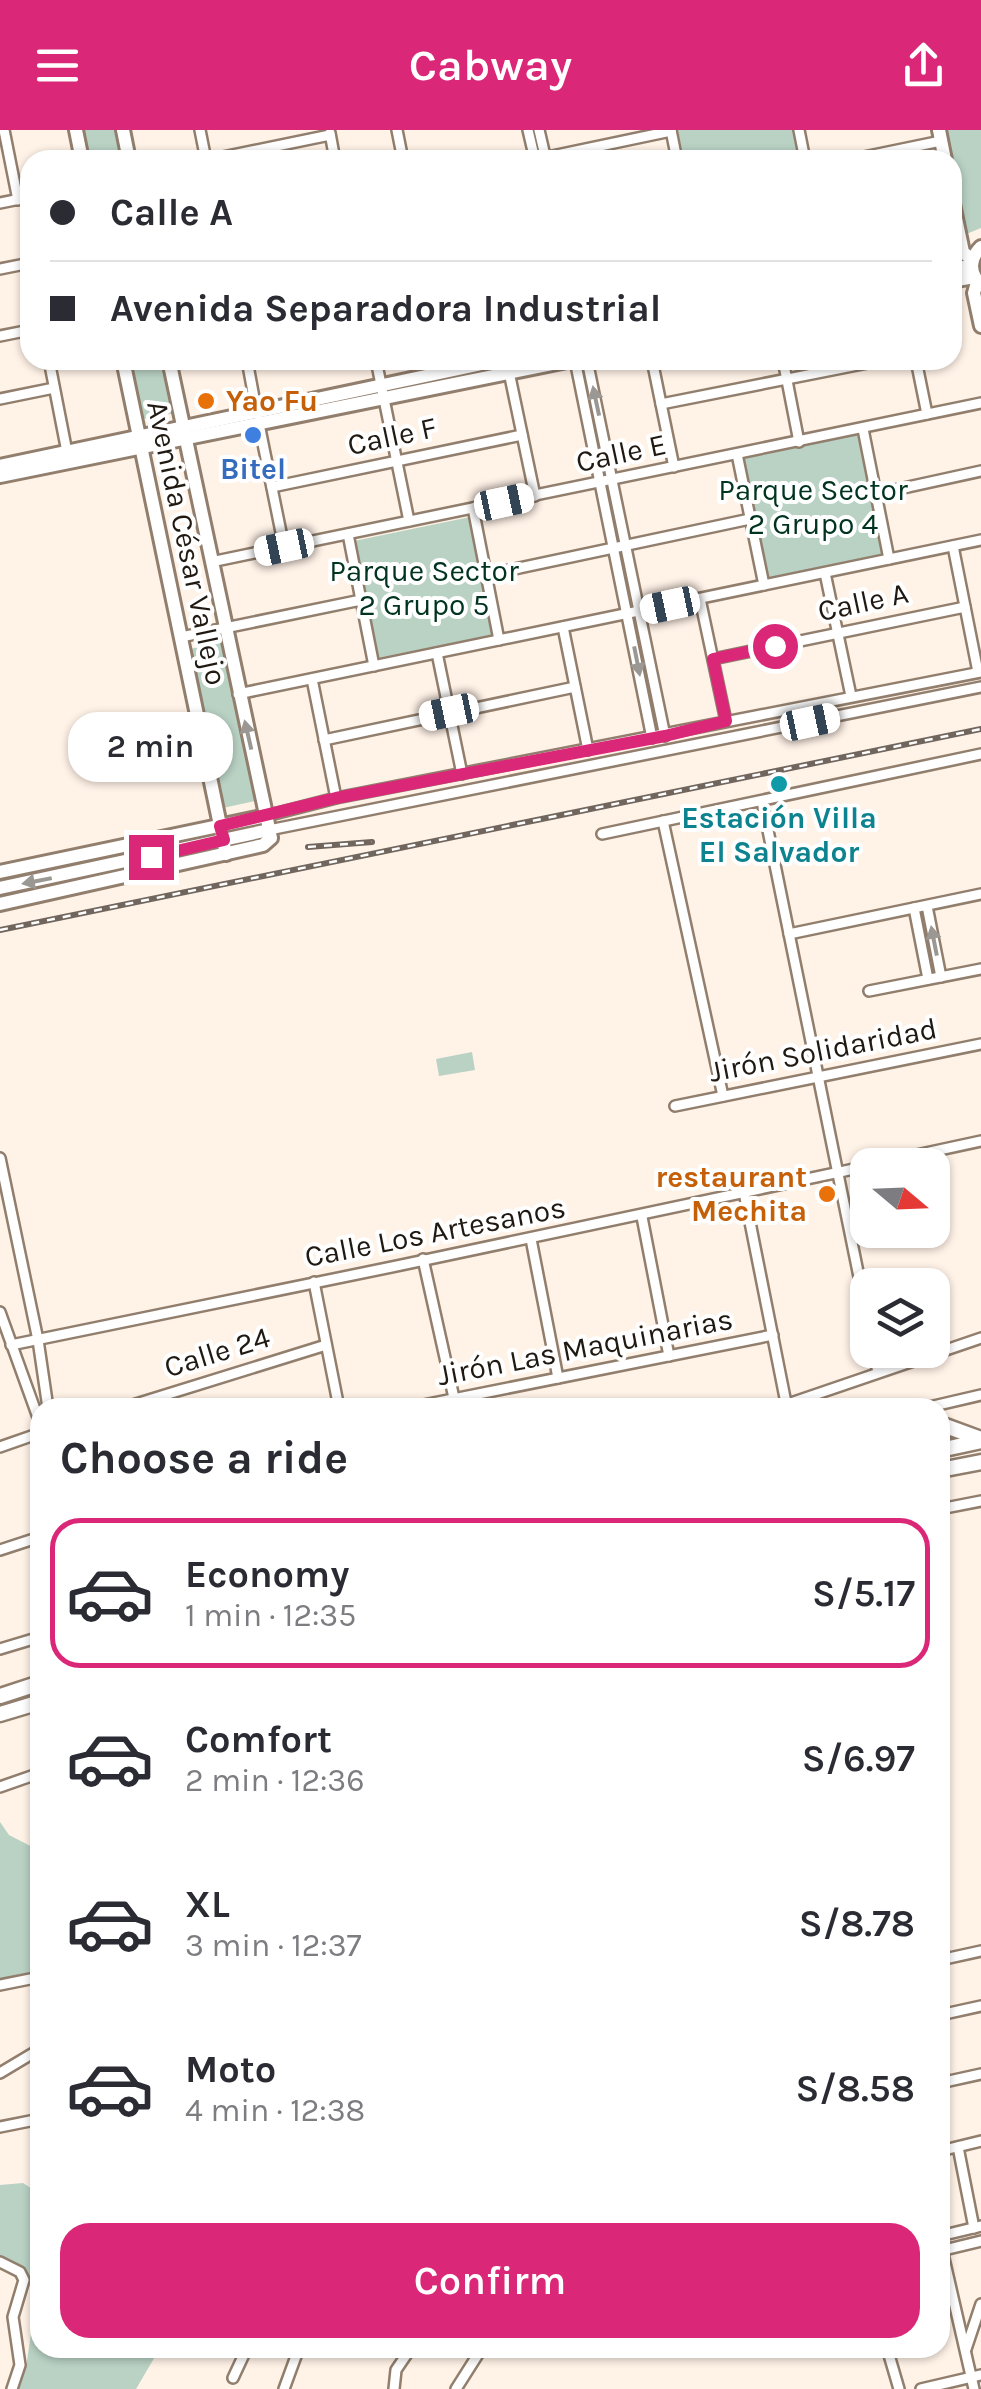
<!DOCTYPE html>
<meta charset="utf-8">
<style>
body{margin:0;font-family:Karla,sans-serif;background:#f2f2f3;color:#2b2b33;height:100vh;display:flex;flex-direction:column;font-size:38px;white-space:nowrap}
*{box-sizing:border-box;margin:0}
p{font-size:32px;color:#7c7c81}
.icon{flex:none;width:55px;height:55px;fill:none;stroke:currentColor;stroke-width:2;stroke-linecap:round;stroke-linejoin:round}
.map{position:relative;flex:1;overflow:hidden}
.drawer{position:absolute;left:30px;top:1268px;width:920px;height:960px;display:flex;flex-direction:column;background:#fff;border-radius:30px;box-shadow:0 2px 8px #0004}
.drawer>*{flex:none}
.banner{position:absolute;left:20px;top:20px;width:942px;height:220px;border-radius:30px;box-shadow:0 2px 8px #0004;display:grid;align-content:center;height:220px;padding:0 30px;background:#fff}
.needle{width:65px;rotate:109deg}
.buttons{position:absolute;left:850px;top:1018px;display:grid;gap:20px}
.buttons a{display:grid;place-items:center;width:100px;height:100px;border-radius:20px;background:#fff;box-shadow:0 2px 8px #0004;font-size:50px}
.end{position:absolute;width:45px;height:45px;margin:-22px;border:12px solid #db2777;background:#fff;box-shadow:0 0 0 5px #fff}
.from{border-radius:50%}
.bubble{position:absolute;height:70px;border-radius:30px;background:#fff;box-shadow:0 2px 8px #0004;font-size:32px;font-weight:600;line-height:70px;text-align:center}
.car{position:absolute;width:30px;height:60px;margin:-30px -15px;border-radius:12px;box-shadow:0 0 8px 2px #0007;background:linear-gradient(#fff 24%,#345 0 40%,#fff 0 76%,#345 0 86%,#fff 0)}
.banner b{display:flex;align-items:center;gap:35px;height:95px;font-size:38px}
.banner b+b{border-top:2px solid #e1e1e2}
.banner i{width:25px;height:25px;background:#2b2b33}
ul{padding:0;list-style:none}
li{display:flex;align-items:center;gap:30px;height:150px;margin:0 20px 15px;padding:0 10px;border:5px solid transparent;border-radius:30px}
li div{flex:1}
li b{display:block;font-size:38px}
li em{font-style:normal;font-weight:600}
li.on{border-color:#db2777}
li>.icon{width:90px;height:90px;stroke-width:1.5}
h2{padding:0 30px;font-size:45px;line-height:120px}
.cta{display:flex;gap:20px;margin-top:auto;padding:20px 30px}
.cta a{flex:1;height:115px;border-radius:30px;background:#db2777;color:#fff;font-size:40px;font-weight:600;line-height:115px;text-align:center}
header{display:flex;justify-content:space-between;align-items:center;height:130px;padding:0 30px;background:#db2777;color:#fff;font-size:45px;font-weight:600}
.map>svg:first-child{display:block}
</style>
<header><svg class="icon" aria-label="menu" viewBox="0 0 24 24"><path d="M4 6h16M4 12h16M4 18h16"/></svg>Cabway<svg class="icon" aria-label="share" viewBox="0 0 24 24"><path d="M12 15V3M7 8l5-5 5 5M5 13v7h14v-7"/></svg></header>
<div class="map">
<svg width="981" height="2259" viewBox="0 0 981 2259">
<rect width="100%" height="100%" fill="#fff2e7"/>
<g fill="#b9d2c4">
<polygon points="84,0 118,0 124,30 90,30"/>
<polygon points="678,0 794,0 800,30 684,30"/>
<polygon points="942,0 981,0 981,98 964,105 953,49 952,30 949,30"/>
<polygon points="131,230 164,230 175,283 143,289"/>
<polygon points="858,305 885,425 766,448 742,328"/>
<polygon points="470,387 494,505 377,528 354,411"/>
<polygon points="222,512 255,671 223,678 190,519"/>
<polygon points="472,922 475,940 439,946 436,929"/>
<polygon points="0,1692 9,1705 40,1721 40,1843 4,1850 0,1849"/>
<polygon points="23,2053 40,2064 40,2218 160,2218 136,2259 11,2259 26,2238 38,2154 9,2130 0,2130 0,2055"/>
</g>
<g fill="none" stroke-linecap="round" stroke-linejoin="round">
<g stroke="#917e6d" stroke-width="14">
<g id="street">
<polyline points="4,0 18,70"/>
<polyline points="200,0 206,30"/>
<polyline points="397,0 403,30"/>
<polyline points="528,0 535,30"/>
<polyline points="539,0 546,30"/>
<polyline points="671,0 677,30"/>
<polyline points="799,0 805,30"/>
<polyline points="330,3 335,30"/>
<polyline points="208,30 330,5"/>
<polyline points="533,30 671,1"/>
<polyline points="849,30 941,11"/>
<polyline points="0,73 30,67"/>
<polyline points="0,139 30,133"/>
<polyline points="0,206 30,200"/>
<polyline points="49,230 67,322"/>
<polyline points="247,230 257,284"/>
<polyline points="376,230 409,391"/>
<polyline points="575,230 652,608"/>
<polyline points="587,230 665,606"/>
<polyline points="652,230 674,337"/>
<polyline points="783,230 799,312"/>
<polyline points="916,230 927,284"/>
<polyline points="509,242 535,366"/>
<polyline points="0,269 54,258"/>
<polyline points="661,274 883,230"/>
<polyline points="259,294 284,417"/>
<polyline points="863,299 889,429"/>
<polyline points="737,324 764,455"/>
<polyline points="272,357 522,305"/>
<polyline points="876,364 981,341"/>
<polyline points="473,378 499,510"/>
<polyline points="348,404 374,536"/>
<polyline points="953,416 978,542"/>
<polyline points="211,432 981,273"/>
<polyline points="825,443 851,566"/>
<polyline points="486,445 750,389"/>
<polyline points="700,469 726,591"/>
<polyline points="563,497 588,620"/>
<polyline points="181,507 361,470"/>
<polyline points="437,523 462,644"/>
<polyline points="713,529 965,477"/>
<polyline points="312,549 336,668"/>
<polyline points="238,564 981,410"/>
<polyline points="324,610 575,557"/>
<polyline points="762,671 868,1191"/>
<polyline points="266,686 336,668 981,542"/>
<polyline points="663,691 723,966"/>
<polyline points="269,700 981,557"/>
<polyline points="602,704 981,624"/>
<polyline points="927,776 941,847"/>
<polyline points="914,778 928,849"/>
<polyline points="789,804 981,764"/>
<polyline points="869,861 981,839"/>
<polyline points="675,976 981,914"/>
<polyline points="0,1028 38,1210 48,1278"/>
<polyline points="870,1035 981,1011"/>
<polyline points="744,1062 787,1278"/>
<polyline points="642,1087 669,1226"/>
<polyline points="531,1109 558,1248"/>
<polyline points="423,1129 454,1268"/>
<polyline points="314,1152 339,1278"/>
<polyline points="0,1182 40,1293"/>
<path d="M11,1215C297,1158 583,1097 868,1036"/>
<polyline points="873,1220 878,1242"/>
<polyline points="123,1278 326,1215"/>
<polyline points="408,1278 773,1205"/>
<polyline points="776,1278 981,1208"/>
<polyline points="925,1278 981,1265"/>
<polyline points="0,1317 40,1303"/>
<polyline points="940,1379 981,1371"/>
<polyline points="0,1420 40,1407"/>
<polyline points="0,1519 40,1507"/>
<polyline points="0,1657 40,1643"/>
<polyline points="940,1830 981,1821"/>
<polyline points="0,1855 40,1847"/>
<polyline points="940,1885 981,1876"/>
<polyline points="0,1943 40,1919"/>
<polyline points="940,1953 981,1944"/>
<polyline points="0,1997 40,1989"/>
<polyline points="958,2017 974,2098"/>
<polyline points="940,2021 981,2011"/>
<polyline points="940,2106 981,2096"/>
<polyline points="940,2111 974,2259"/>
<polyline points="940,2121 981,2111"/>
<polyline points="0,2132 20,2142 24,2150 13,2187 20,2235 12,2259"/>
<polyline points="887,2218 899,2259"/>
<polyline points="966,2219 981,2174"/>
<polyline points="233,2248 247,2218"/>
<polyline points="284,2259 299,2218"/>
<polyline points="394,2259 396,2240 411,2218"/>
<polyline points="456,2259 482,2218"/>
<polyline points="921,2259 981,2245"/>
</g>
</g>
<g stroke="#917e6d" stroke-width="18">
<g id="secondary">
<polyline points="76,0 82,30"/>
<polyline points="123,0 129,30"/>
<polyline points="939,0 945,30"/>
<polyline points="952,69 963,122 972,130"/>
<path d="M981,117C969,129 969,143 981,155"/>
<polyline points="952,139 971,136"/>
<polyline points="952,151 974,147"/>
<polyline points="977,152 974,163 981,196"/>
<polyline points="123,230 226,724"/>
<polyline points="0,336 501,230"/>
<polyline points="0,346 572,230"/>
<polyline points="0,742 266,686"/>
<polyline points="0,758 269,700"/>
<polyline points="0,774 263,715 271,708 169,230"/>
</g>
</g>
<g stroke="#917e6d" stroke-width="19">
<g id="primary">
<polyline points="940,1294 981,1309"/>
<polyline points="940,1320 981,1311"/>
<polyline points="940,1340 981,1332"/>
<polyline points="0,1566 40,1553"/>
<polyline points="0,1584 40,1572"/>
</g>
</g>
<use href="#street" stroke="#fff" stroke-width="9"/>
<use href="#secondary" stroke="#fff" stroke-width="12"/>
<use href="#primary" stroke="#fff" stroke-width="14"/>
<g stroke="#70665e" stroke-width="6">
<g id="rail">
<polyline points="308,717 372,712"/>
<polyline points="0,800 981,599"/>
</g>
</g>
<use href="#rail" stroke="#fff" stroke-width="2.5" stroke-dasharray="8" stroke-linecap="butt"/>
</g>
<defs><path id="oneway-solid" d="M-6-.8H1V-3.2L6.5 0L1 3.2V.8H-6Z" transform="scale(2.5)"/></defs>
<g fill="#9b9894">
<use href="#oneway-solid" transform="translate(596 271) rotate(-102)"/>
<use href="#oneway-solid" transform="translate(637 531) rotate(79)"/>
<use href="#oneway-solid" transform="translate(248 605) rotate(-103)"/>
<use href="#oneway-solid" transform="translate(37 751) rotate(169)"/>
<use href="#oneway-solid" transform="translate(934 811) rotate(-101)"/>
</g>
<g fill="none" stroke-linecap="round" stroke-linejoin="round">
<polyline stroke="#db2777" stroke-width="12" points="151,727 224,710 220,696 336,668 665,606 726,591 713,529 775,516"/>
</g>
<g fill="#e8710a" stroke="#fff" stroke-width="4">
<circle cx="206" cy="271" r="10"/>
<circle cx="827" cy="1064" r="10"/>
</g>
<circle fill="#3f7fe0" stroke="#fff" stroke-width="4" cx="253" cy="305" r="10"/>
<circle fill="#0f9aa8" stroke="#fff" stroke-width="4" cx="779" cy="654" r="10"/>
<g text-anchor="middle" stroke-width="8" stroke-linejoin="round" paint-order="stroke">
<g font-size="30" font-weight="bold" fill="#c56008" stroke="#fff" text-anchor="start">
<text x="226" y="281">Yao Fu</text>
<text x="807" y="1057" text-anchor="end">restaurant<tspan x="807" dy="34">Mechita</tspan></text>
</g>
<g font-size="30" fill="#201912" stroke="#fff">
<text transform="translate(392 306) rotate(-12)" y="10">Calle F</text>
<text transform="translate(621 323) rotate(-12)" y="10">Calle E</text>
<text transform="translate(187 413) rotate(78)" y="10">Avenida César Vallejo</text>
<text transform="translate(863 472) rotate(-12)" y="10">Calle A</text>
<text transform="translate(823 920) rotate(-11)" y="10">Jirón Solidaridad</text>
<text transform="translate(435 1102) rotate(-11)" y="10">Calle Los Artesanos</text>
<text transform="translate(585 1217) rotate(-11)" y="10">Jirón Las Maquinarias</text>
<text transform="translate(217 1222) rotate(-17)" y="10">Calle 24</text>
</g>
<g font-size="30" font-weight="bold" fill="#366cbe" stroke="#fff">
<text x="253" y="349">Bitel</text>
</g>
<g font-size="30" fill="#003320" stroke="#fff">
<text x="813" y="370">Parque Sector<tspan x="813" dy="34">2 Grupo 4</tspan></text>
<text x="424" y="451">Parque Sector<tspan x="424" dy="34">2 Grupo 5</tspan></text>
</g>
<g font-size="30" font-weight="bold" fill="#0d838f" stroke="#fff">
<text x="779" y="698">Estación Villa<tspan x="779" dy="34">El Salvador</tspan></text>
</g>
</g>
</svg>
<div class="buttons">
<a><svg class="needle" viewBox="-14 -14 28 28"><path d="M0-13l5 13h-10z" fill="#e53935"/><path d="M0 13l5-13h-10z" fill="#7c7c81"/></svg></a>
<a><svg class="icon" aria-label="layers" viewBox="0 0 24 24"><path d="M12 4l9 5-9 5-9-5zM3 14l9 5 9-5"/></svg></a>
</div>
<i class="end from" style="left:775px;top:516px"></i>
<i class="end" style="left:151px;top:727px"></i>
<div class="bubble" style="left:68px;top:582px;width:165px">2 min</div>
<i class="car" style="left:504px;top:372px;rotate:78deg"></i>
<i class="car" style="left:284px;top:417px;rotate:258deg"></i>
<i class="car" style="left:670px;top:475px;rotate:258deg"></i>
<i class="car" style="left:449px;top:582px;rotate:258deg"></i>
<i class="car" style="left:810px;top:592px;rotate:78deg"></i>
<div class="banner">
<b><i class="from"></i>Calle A</b>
<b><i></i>Avenida Separadora Industrial</b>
</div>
<section class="drawer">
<h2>Choose a ride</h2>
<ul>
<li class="on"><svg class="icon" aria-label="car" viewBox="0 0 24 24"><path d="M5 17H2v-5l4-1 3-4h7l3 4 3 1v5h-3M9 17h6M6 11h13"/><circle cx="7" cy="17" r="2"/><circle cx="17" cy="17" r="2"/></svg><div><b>Economy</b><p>1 min · 12:35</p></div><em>S/5.17</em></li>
<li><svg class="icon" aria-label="car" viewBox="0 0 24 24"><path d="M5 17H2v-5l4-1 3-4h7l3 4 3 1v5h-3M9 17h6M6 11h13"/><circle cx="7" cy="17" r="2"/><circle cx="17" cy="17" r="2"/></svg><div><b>Comfort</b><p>2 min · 12:36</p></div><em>S/6.97</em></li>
<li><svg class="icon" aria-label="car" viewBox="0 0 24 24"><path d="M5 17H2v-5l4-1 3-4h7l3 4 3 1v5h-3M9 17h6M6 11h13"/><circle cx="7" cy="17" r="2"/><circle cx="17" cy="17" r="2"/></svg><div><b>XL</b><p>3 min · 12:37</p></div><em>S/8.78</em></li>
<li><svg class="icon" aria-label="car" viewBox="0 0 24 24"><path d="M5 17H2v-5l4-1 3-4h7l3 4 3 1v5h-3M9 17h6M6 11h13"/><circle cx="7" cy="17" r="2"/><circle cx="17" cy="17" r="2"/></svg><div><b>Moto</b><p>4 min · 12:38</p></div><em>S/8.58</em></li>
</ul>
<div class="cta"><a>Confirm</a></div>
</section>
</div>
